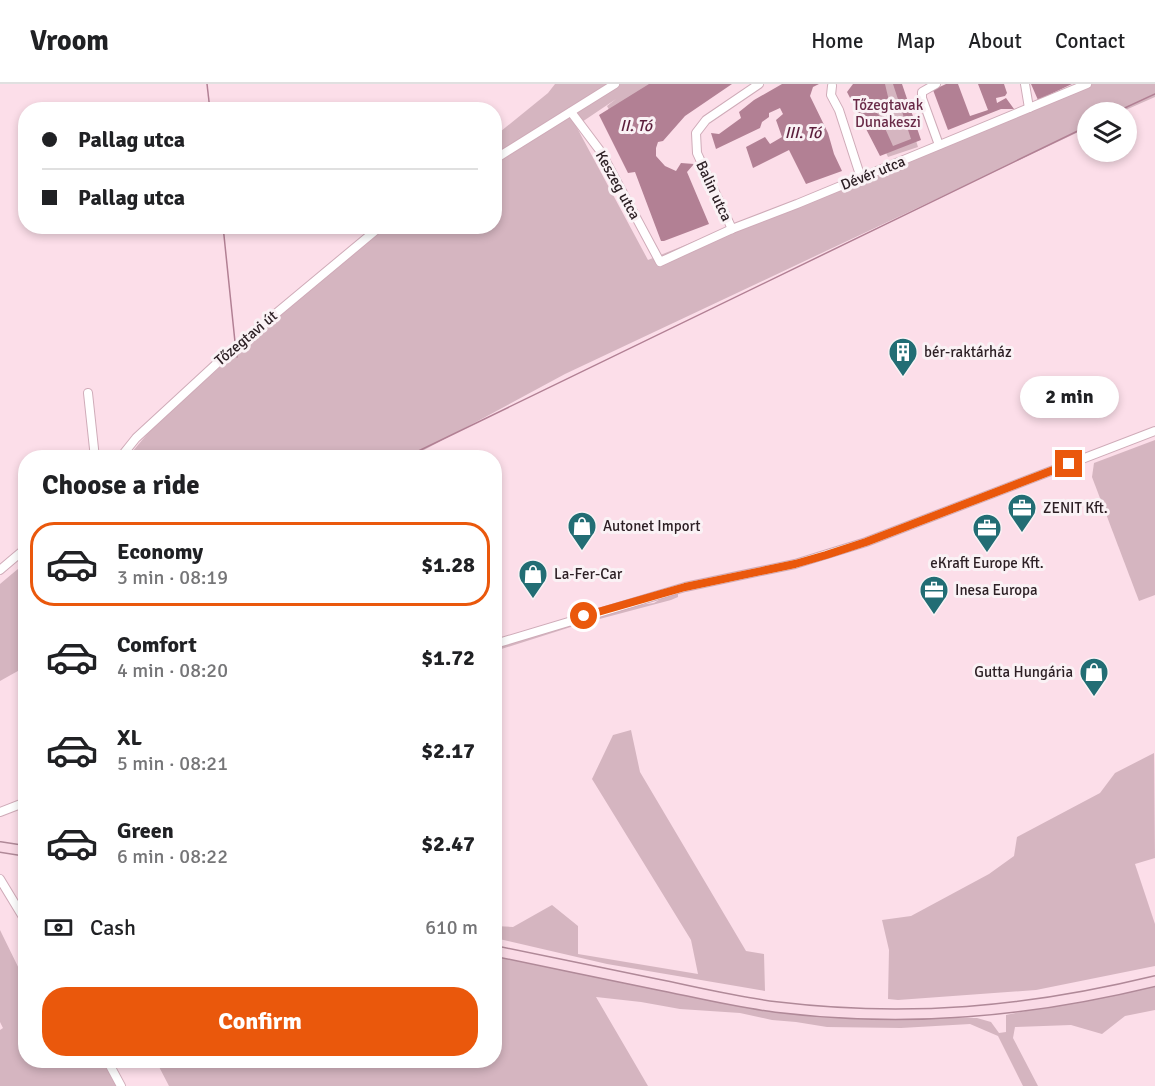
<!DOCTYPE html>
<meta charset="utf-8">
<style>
body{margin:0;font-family:Signika,sans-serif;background:#f2f2f2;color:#202124;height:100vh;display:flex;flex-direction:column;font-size:22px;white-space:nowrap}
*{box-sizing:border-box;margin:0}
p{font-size:20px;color:#757577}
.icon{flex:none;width:33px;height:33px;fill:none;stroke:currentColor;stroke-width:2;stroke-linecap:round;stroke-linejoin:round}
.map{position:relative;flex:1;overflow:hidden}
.drawer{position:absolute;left:18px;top:366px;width:484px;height:618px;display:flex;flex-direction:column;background:#fff;border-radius:24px;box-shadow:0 3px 9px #0003}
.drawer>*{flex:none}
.hud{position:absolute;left:18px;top:18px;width:484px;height:132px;border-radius:24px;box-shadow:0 3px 9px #0003;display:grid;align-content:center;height:132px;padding:0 24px;background:#fff}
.fabs{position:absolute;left:1077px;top:18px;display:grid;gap:12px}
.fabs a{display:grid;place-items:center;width:60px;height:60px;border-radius:50%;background:#fff;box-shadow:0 3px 9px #0003;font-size:30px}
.end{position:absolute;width:27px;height:27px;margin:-14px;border:8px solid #ea580c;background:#fff;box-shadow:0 0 0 3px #fff}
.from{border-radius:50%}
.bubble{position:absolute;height:42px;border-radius:21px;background:#fff;box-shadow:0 3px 9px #0003;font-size:20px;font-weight:700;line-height:42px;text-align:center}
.hud b{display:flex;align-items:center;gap:21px;height:57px;font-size:22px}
.hud b+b{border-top:2px solid #e0e0e0}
.hud i{width:15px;height:15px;background:#202124}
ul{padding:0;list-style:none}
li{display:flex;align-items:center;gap:18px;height:84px;margin:0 12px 9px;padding:0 12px;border:3px solid transparent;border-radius:24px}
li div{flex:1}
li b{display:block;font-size:22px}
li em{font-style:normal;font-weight:700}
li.active{border-color:#ea580c}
li>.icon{width:54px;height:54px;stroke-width:1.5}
h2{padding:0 24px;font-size:27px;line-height:72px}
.pay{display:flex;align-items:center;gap:15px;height:66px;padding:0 24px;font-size:22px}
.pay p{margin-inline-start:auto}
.primary-button{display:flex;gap:12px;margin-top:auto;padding:12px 24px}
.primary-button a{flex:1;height:69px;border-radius:24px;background:#ea580c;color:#fff;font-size:24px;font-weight:700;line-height:69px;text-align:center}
header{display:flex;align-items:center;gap:36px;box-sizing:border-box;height:84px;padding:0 30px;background:#fff;border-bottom:2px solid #e0e0e0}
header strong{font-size:28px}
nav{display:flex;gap:33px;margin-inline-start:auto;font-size:21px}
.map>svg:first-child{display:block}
</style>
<header>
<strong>Vroom</strong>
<nav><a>Home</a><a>Map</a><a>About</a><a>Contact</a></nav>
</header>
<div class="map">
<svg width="1155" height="1002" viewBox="0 0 1155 1002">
<rect width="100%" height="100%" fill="#fcdee9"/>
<g fill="#d5b5c0">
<polygon points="555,0 689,0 635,75 607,22 616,15 576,42 648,176 1085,0 1155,0 1155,13 1121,28 1088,28 1087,44 565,290 411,373 127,374 154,342 238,267 384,143 495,142 495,52 548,9"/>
<polygon points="870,0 898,0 918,63 888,73 863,19"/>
<polygon points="1155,356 1155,511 1139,517 1092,393 1094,379"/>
<polygon points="25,479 25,583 0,597 0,500"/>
<polygon points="678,509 678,513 671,516 577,541 495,567 495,563 625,523 654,519 667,511"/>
<polygon points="631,646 640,688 746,867 764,870 765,907 607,880 495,854 495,842 513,843 552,821 578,842 578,870 698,890 691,856 592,695 613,651"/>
<polygon points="1154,669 1155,774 1135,780 1155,840 1155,882 1036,906 898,916 888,915 889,866 882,836 911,832 989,790 1014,772 1017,753 1100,709 1115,689"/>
<polygon points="0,846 25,897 26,976 103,977 118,1002 0,1002 0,946 3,944 0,938"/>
<polygon points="495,869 732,920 901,934 977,934 991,938 999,949 1006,948 1006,931 1155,900 1155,926 1125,932 1102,950 1071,941 1015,943 1013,954 1038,1002 1023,1002 998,952 970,940 901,944 827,943 796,938 772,936 740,929 680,925 641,918 596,913 648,1002 169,1002 156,977 495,976"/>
</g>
<g fill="#b28094">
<polygon points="649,0 732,0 685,32 663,57 658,58 656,64 656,72 665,82 676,87 681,79 694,80 687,88 709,140 664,157 661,157 635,88 628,89 599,31"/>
<polygon points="782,0 819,0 813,3 810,12 828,49 834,70 842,87 806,100 789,66 753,84 746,63 765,53 770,60 782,53 776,36 783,30 780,24 769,29 769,33 762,38 760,44 716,65 711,49 719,50 741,34 739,28 754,16"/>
<polygon points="853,0 885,0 889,17 876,18 870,23 879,31 893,62 911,55 893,0 902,0 921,56 880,72 847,8"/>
<polygon points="946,0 958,0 970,32 988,26 978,0 1004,0 1007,9 1005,12 996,14 997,19 1006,14 1014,25 1001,25 948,46 933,6"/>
<polygon points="1031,0 1072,0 1038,16"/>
</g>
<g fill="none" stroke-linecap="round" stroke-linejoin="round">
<g stroke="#b28094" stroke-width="1.5">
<polyline points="207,0 210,26"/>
<polyline points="1116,28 1155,10"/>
<polyline points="223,142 235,258"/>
<polyline points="236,266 237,273"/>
<polyline points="404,374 1088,42"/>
</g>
<g stroke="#cfabb8" stroke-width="10">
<g id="minor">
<polyline points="936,0 922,8 922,14 939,61"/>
<polyline points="1025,0 1029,24"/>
<polyline points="832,2 831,11 839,26 861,94"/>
<polyline points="571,28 601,68 660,178 732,145 797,120 1087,0"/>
<polyline points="495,75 615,0"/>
<polyline points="732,145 697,69 696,49 706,36 759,0"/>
<polyline points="88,309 95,374"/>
<polyline points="120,374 136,354 226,271 381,142"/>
<polyline points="0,486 26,464"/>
<polyline points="495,560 685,503 795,480 866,458 1155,347"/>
<polyline points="0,728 26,718"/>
<polyline points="0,795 26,838"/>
<polyline points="107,976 121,1002"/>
</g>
</g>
<g stroke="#b08998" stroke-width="12">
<g id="major">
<polyline points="0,763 26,767"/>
<path d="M495,867C548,878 602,889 655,900C695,908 735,918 776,923C908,939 1027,928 1155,897"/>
</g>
</g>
<use href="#minor" stroke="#fff" stroke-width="8"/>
<use href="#major" stroke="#fadae6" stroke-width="9"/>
</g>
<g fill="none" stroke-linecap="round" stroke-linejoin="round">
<polyline stroke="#ea580c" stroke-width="8" points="584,532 685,503 795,480 826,471 866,458 1069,380"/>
</g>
<defs>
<g id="building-pin" transform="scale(1.5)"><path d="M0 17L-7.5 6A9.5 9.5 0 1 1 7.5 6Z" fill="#226d74" stroke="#faf2f5"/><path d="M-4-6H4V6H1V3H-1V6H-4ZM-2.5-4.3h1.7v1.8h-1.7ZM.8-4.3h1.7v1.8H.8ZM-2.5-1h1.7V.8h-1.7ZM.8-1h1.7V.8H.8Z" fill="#fff"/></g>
<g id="office-pin" transform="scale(1.5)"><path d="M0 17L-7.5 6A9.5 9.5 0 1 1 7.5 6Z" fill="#226d74" stroke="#faf2f5"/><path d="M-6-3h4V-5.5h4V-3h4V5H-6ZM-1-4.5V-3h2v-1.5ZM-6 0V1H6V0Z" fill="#fff"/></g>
<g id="shop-pin" transform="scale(1.5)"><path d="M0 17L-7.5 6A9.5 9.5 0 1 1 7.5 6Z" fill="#226d74" stroke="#faf2f5"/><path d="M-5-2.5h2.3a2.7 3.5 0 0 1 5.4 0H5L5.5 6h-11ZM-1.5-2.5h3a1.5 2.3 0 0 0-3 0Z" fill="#fff"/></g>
</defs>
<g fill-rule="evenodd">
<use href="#building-pin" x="903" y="268"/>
<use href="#office-pin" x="1022" y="424"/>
<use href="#shop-pin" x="582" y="442"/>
<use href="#office-pin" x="987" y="444"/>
<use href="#shop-pin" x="533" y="490"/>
<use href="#office-pin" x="934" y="506"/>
<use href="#shop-pin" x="1094" y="588"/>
</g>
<g text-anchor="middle" stroke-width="6" stroke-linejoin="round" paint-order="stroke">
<g font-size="15" fill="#692a47" stroke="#faf2f5">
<text x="888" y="26">Tőzegtavak<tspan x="888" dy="17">Dunakeszi</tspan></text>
</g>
<g font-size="15" fill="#2d2025" stroke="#faf2f5">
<text transform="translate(873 89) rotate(-22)" y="5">Dévér utca</text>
<text transform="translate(618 101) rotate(61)" y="5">Keszeg utca</text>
<text transform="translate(714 107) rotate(65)" y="5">Balin utca</text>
<text transform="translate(246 254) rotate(-40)" y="5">Tőzegtavi út</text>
</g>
<g font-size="15" fill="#2d2025" stroke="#faf2f5" text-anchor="start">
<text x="924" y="273">bér-raktárház</text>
<text x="1043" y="429">ZENIT Kft.</text>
<text x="603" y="447">Autonet Import</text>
<text x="987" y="484" text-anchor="middle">eKraft Europe Kft.</text>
<text x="554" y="495">La-Fer-Car</text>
<text x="955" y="511">Inesa Europa</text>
<text x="1073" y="593" text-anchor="end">Gutta Hungária</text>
</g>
<g font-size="16" font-style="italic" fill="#5c1f3c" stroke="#faf2f5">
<text x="636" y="47">II. Tó</text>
<text x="803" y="54">III. Tó</text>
</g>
</g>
</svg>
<div class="fabs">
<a><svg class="icon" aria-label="layers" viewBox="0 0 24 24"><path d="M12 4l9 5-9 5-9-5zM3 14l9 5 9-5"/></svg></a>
</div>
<i class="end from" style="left:584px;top:532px"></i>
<i class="end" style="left:1069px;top:380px"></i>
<div class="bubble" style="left:1020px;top:292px;width:99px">2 min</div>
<div class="hud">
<b><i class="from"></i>Pallag utca</b>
<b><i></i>Pallag utca</b>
</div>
<section class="drawer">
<h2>Choose a ride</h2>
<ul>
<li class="active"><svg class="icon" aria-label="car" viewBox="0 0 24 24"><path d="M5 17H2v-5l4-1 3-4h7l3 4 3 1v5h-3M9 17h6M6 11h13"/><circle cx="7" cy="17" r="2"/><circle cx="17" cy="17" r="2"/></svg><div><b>Economy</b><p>3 min · 08:19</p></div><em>$1.28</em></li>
<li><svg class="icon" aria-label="car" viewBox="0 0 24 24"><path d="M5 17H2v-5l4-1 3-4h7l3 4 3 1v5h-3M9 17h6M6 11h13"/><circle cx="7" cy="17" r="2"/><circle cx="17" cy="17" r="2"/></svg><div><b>Comfort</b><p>4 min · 08:20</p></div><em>$1.72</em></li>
<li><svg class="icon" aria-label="car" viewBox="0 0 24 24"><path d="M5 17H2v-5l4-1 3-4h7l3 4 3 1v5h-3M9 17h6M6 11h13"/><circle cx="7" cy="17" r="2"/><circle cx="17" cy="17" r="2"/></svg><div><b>XL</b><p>5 min · 08:21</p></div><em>$2.17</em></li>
<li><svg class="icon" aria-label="car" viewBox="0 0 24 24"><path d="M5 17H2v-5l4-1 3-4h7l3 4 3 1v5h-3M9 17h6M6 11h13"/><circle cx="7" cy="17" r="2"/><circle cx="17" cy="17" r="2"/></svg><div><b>Green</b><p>6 min · 08:22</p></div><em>$2.47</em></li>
</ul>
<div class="pay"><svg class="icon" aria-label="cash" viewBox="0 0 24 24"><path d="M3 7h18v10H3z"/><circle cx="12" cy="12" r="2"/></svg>Cash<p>610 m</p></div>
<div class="primary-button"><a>Confirm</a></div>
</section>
</div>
